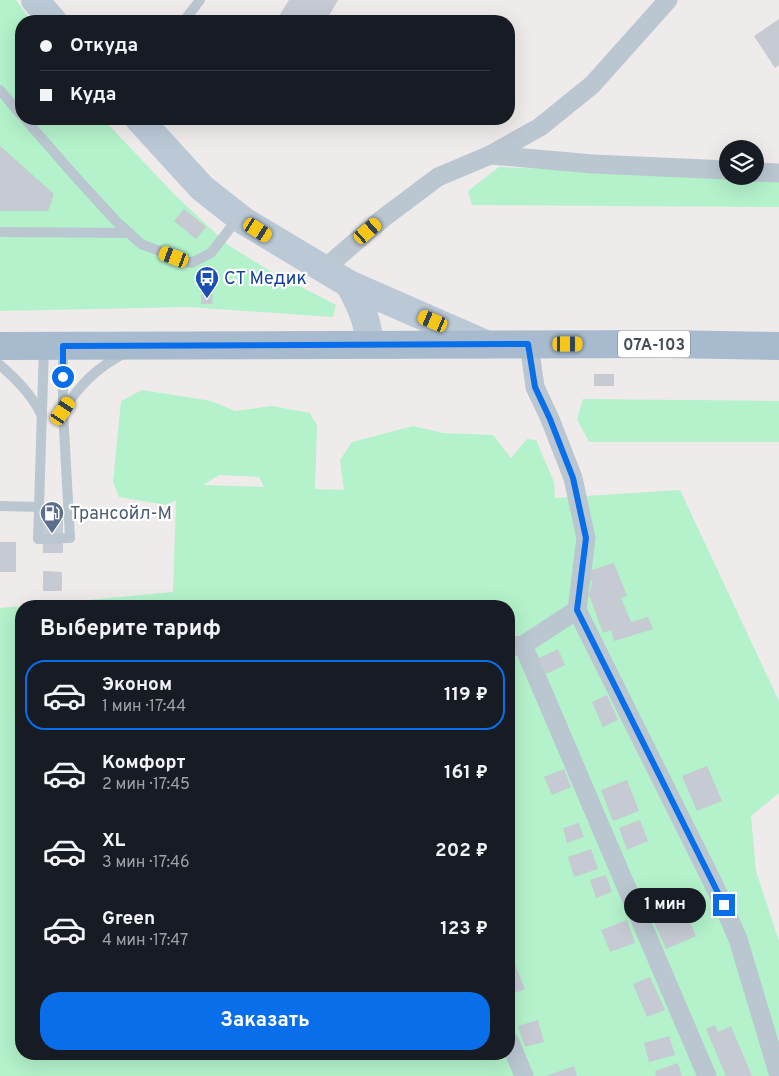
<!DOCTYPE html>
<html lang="ru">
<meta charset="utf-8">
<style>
body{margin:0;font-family:Overpass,sans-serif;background:#20242c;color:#f1f3f6;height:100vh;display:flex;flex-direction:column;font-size:19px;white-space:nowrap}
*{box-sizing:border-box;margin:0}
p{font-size:16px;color:#9ea1a6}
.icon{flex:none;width:28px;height:28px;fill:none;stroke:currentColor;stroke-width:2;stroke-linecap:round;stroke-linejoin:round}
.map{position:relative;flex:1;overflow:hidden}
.details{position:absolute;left:15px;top:600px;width:500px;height:460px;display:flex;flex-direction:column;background:#171b24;border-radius:20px;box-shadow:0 5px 20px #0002}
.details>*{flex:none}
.hud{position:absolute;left:15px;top:15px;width:500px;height:110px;border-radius:20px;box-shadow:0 5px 20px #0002;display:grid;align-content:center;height:110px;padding:0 25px;background:#171b24}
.buttons{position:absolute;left:719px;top:140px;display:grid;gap:10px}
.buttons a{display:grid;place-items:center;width:45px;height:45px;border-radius:50%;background:#171b24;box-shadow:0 5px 20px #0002;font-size:25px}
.end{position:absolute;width:22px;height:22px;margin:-11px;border:6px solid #096eea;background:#fff;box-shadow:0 0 0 2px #fff}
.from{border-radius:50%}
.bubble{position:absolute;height:35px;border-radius:18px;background:#171b24;box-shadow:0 5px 20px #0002;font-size:16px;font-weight:700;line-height:35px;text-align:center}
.car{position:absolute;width:15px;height:30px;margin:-15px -8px;border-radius:6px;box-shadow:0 0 4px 1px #0007;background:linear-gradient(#f5c518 24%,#345 0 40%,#f5c518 0 76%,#345 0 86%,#f5c518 0)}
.hud b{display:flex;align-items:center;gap:18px;height:48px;font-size:19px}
.hud b+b{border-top:1px solid #363941}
.hud i{width:12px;height:12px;background:#f1f3f6}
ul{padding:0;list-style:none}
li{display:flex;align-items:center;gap:15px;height:70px;margin:0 10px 8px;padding:0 15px;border:2px solid transparent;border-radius:20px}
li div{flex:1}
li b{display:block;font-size:19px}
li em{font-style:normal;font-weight:700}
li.on{border-color:#096eea}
li>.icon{width:45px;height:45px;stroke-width:1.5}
h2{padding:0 25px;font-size:22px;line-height:60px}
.button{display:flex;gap:10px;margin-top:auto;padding:10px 25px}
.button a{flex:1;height:58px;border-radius:20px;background:#096eea;color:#fff;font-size:20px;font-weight:700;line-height:58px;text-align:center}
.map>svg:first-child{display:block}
</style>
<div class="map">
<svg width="779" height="1076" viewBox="0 0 779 1076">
<rect width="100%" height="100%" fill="#efebeb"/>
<g fill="#b3f2cb" fill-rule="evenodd">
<polygon points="0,0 16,0 31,21 21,21 21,119 103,119 176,196 228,245 270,271 336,305 333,317 188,307 0,311"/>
<polygon points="499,167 779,179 779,207 472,205 468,191"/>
<path d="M142,390L211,401L235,411L272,406L310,413L317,426L315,489L344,490L340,460L352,442L413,426L443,433L493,435L511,458L527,439L536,440L554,482L555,498L680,490L779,701V793L751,816L756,871L779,941V1076H0V608L173,592L176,500L166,505L119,497L113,482L121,401ZM219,475L259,477L264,487L203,485ZM21,606H509V1054H21Z"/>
<polygon points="583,399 779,401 779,442 589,442 577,419"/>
</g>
<g fill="#c6cad2">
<polygon points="289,0 338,0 326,21 276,21"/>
<polygon points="779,19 779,65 775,68 754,36"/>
<polygon points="0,146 54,194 48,211 0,211"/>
<polygon points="184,209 206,227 196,239 174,221"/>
<polygon points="213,294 212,304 201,304 201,295"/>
<rect x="594" y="374" width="20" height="12"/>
<polygon points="42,514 63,514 63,553 43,553"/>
<rect x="0" y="542" width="16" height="30"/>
<polygon points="614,563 627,596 621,598 631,622 648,617 653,629 614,641 611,630 603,633 589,595 592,582 588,571"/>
<polygon points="43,571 62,572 62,591 43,591"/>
<polygon points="558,649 565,665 546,674 539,658"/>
<polygon points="607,695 618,720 603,727 592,702"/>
<polygon points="707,766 722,801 697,811 682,776"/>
<polygon points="564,769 571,787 552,795 544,777"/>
<polygon points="627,780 639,811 613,821 601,790"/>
<polygon points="640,820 648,841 627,850 619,828"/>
<polygon points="579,823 584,837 567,843 563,828"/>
<polygon points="591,849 598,869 574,877 568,857"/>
<polygon points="606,875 612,892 596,898 590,880"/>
<polygon points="683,907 696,936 666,949 653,920"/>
<polygon points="627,920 635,943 610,952 601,930"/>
<polygon points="514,962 525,989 509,995 509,964"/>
<polygon points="650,977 665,1010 647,1017 633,984"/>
<polygon points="538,1020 544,1042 525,1047 518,1026"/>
<polygon points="715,1025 718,1032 731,1026 752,1076 726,1076 706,1029"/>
<polygon points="669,1036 675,1055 649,1062 644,1043"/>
<polygon points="678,1063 682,1076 656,1076 655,1071"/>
<polygon points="574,1066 577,1076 546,1076"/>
</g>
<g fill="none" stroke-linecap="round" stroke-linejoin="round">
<g stroke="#bac6d0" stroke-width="10">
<polyline points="184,21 200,0"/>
<polyline points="0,90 21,115"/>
<polyline points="25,119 73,174 116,221 141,244 191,263 211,253 238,218"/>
<polyline points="0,232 130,233"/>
<polyline points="44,346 38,539 70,538 63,411 63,347"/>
<path d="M0,365C17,380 32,395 42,416"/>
<path d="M63,410C81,384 96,368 125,353"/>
<polyline points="0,506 40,507"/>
</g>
<g stroke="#bac6d0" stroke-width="19">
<polyline points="490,155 540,127 592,85 668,0"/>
<polyline points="755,172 779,173"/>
<polyline points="324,269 382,219 438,177 490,155 593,164 728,170"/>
<polyline points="577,610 716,889 738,939 779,1076"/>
<polyline points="523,645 707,1076"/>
<polyline points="509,647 523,645 577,610 586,538 573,478 550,419 535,387 529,344"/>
<polyline points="509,1040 524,1076"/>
</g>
<g stroke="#bbc9d7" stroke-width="28">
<polyline points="35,0 53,21"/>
<polyline points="139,119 202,188 244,221 349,284 486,344"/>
<path d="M349,284C360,304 369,322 369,345"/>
</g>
<polyline stroke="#a8bbce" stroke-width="28" points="0,346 666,344 779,346"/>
</g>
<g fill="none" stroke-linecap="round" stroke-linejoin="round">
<polyline stroke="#096eea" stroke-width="6" points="63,377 63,346 528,344 535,387 550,419 573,478 586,538 577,610 724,905"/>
</g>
<defs>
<g id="bus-pin" transform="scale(1.25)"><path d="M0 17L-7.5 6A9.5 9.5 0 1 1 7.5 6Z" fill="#1a4fb4" stroke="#fff"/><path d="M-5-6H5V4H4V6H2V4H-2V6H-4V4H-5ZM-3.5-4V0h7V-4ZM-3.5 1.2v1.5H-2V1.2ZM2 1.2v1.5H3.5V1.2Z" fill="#fff"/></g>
<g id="fuel-pin" transform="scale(1.25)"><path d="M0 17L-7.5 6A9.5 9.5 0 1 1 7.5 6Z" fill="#5c6f8a" stroke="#fff"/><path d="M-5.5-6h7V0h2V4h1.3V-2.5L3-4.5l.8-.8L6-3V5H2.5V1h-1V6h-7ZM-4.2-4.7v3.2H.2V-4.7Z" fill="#fff"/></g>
</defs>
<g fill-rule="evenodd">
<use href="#bus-pin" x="207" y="278"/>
<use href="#fuel-pin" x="52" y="513"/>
</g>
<g text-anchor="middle" stroke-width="4.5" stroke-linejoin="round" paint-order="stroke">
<rect fill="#fff" stroke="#7b848c" stroke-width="1" x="618" y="330.5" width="72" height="27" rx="4"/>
<g font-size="16" font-weight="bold" fill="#424f5a">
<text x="654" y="350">07А-103</text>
</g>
<g font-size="18" fill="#164399" stroke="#fff" text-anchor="start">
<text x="224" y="284">СТ Медик</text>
</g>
<g font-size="18" fill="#4e5e75" stroke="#fff" text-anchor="start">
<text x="70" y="519">Трансойл-М</text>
</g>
</g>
</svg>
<div class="buttons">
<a><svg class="icon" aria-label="layers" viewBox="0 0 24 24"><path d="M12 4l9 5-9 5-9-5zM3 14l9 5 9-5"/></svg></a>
</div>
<i class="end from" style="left:63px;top:377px"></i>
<i class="end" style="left:724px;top:905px"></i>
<div class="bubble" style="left:624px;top:888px;width:82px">1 мин</div>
<i class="car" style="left:258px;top:230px;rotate:123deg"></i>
<i class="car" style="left:368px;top:231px;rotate:49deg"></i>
<i class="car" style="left:174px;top:257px;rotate:291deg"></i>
<i class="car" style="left:433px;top:321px;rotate:293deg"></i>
<i class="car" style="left:568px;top:344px;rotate:90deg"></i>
<i class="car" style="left:63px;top:411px;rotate:34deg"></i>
<div class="hud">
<b><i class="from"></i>Откуда</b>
<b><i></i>Куда</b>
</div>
<section class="details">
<h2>Выберите тариф</h2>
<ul>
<li class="on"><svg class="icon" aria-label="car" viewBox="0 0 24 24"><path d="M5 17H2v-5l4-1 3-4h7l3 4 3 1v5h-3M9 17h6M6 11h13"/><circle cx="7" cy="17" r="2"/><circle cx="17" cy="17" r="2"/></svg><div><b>Эконом</b><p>1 мин · 17:44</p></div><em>119 ₽</em></li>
<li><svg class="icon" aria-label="car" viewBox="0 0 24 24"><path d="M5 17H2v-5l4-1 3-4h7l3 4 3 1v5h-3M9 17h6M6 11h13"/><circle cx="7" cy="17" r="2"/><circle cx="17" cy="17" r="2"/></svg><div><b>Комфорт</b><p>2 мин · 17:45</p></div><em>161 ₽</em></li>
<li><svg class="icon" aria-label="car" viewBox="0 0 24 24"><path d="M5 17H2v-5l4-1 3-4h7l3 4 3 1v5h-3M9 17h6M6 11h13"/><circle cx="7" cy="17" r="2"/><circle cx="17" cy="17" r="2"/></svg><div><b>XL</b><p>3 мин · 17:46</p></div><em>202 ₽</em></li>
<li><svg class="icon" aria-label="car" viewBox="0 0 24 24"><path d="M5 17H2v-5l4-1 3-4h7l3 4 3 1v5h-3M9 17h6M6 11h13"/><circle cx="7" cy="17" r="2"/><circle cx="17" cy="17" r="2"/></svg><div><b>Green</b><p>4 мин · 17:47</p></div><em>123 ₽</em></li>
</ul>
<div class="button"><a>Заказать</a></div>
</section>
</div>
